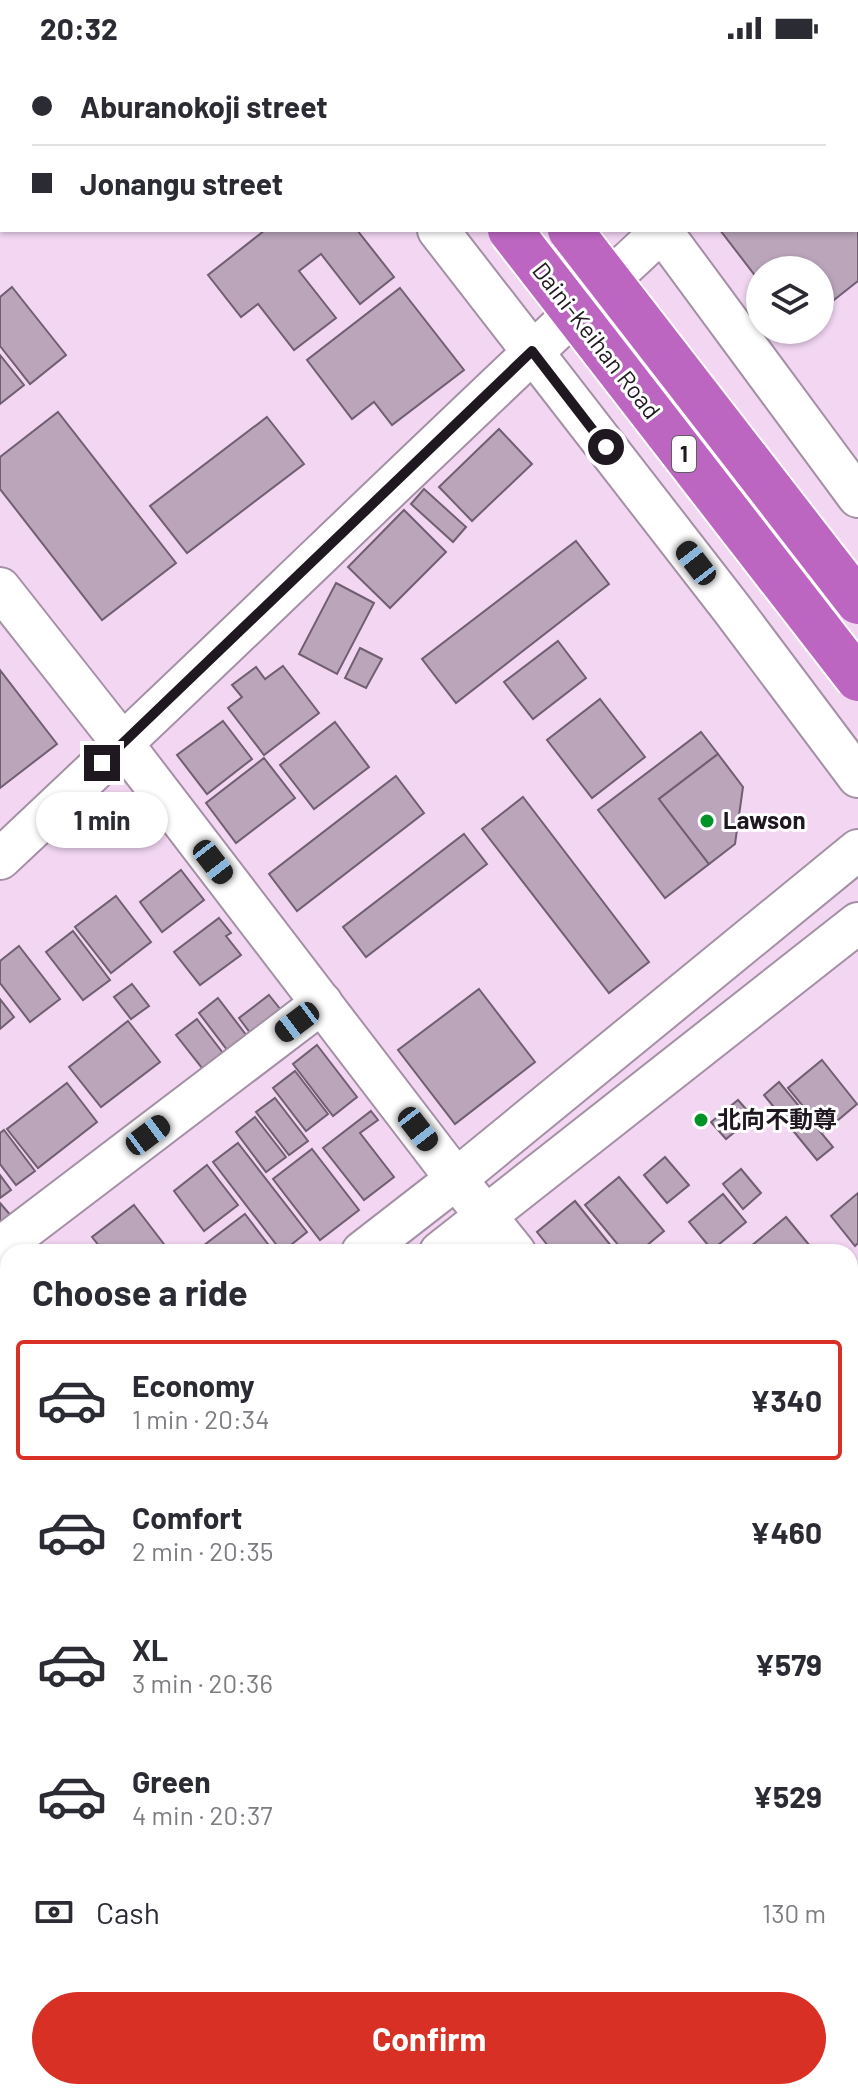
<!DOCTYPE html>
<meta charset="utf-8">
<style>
body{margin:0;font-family:Barlow,"Noto Sans JP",sans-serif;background:#f2f2f3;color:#2b2b33;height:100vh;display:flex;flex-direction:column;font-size:30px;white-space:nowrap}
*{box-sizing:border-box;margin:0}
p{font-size:26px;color:#7c7c81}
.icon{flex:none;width:44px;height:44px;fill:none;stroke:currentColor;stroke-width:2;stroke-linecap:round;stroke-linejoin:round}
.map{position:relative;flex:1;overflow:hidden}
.sheet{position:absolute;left:0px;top:1188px;width:858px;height:856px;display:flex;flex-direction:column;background:#fff;border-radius:24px 24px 0 0;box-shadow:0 2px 6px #0004}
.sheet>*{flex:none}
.top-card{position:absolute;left:0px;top:0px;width:858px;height:176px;box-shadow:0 2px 6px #0004;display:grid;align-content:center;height:176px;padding:0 32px;background:#fff}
.buttons{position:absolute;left:746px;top:200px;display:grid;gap:16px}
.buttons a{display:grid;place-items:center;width:88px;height:88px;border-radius:50%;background:#fff;box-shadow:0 2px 6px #0004;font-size:40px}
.end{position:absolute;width:36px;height:36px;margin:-18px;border:10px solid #201820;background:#fff;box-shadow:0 0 0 4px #fff}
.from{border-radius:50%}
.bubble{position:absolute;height:56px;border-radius:28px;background:#fff;box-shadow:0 2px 6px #0004;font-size:26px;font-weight:700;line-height:56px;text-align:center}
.car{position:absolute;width:24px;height:48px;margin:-24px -12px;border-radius:10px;box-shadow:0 0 6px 2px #0007;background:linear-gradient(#222 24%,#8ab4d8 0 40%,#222 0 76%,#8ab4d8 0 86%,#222 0)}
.top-card b{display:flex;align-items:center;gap:28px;height:76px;font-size:30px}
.top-card b+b{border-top:2px solid #e1e1e2}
.top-card i{width:20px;height:20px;background:#2b2b33}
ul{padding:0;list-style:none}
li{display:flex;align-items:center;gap:24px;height:120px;margin:0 16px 12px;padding:0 16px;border:4px solid transparent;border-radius:8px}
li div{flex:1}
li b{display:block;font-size:30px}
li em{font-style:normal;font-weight:700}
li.active{border-color:#d93025}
li>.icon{width:72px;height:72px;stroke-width:1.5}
h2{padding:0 32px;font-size:36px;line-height:96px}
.pay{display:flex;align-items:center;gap:20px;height:88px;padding:0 32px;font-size:30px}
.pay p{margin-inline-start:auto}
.button{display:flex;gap:16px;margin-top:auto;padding:16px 32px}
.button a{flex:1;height:92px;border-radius:48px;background:#d93025;color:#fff;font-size:32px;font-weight:700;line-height:92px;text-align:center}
.status{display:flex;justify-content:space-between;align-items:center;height:56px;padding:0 40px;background:#fff;direction:ltr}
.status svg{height:22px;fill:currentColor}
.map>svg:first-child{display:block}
</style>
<div class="status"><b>20:32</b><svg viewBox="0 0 49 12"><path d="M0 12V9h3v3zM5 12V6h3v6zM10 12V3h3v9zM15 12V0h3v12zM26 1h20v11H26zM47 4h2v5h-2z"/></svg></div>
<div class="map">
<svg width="858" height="2044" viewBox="0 0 858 2044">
<rect width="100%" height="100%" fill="#fae4fa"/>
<path fill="#f2d6f2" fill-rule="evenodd" d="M0,0H858V2044H0ZM2,2H856V174H2ZM760,214H820V274H760ZM8,1196H850V2036H8Z"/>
<g fill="#ddbade">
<polygon points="858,1614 858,1792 850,1798 850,1621"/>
<polygon points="8,1707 8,1750 0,1740 0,1714"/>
<polygon points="0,1748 8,1758 8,1810 0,1800"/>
<polygon points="8,1956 8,2006 4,2010 0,2005 0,1963"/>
<polygon points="858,1959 858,2044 789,2044 783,2036 850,2036 850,1965"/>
</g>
<g fill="#baa5ba" stroke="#705e71" stroke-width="2">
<polygon points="613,0 664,0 666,2 614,2"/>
<polygon points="744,0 792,0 793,2 740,2"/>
<polygon points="858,39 858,225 820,255 820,214 760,214 760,226 720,174 856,174 856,41"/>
<polygon points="265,174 357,174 394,221 360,248 321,198 299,215 336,262 294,294 258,248 241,261 208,219"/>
<polygon points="12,231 66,299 30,328 0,290 0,241"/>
<polygon points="400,232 464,314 392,369 374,346 352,363 307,304"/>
<polygon points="0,299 24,329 0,348"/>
<polygon points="58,356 176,507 102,564 0,433 0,401"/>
<polygon points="267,361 304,408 187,497 150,450"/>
<polygon points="499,373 532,408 472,465 439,431"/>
<polygon points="424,433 466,471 453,486 411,448"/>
<polygon points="404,454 446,496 390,552 348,511"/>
<polygon points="576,485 609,528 456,647 422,603"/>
<polygon points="336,527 374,547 337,618 299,598"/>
<polygon points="558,585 586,622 533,663 504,626"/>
<polygon points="360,592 382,603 366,632 345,622"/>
<polygon points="283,610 319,657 264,699 228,652 242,641 232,629 256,611 265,623"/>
<polygon points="0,614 57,688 0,732"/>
<polygon points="600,643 645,701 592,742 547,684"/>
<polygon points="223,665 252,703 207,738 177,699"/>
<polygon points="335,666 369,711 314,753 280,709"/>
<polygon points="701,676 718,698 659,743 709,808 665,842 598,754"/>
<polygon points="718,698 743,731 735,788 709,808 659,743"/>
<polygon points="264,702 295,742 236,787 206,747"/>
<polygon points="396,720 424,757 297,855 269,818"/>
<polygon points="523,741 649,906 609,937 482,773"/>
<polygon points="464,778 487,808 366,901 343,871"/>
<polygon points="181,814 204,844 162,876 140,846"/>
<polygon points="116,840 151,886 111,917 75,871"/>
<polygon points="219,862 231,877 226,880 241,899 200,929 174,896"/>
<polygon points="73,875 110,924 83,944 46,896"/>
<polygon points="19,890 60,943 30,966 0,927 0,905"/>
<polygon points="132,928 149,950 131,963 114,941"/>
<polygon points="479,933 535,1006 455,1068 398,994"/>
<polygon points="269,939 285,959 254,982 239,962"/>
<polygon points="218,942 250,984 231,999 199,957"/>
<polygon points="0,943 14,961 0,973"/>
<polygon points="197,963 226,1001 206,1017 176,979"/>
<polygon points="128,965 160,1006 101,1051 69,1011"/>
<polygon points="317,989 357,1041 333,1060 293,1008"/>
<polygon points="822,1004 857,1048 824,1076 788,1032"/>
<polygon points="295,1015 328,1058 306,1075 273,1032"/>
<polygon points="779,1026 833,1091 817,1104 764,1039"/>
<polygon points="67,1027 97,1066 38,1112 7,1073"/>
<polygon points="275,1042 308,1085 289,1099 256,1056"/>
<polygon points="738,1044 753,1061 726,1083 711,1066"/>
<polygon points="371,1055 378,1064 360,1077 394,1121 364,1144 323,1092"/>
<polygon points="255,1061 286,1101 266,1116 236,1076"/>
<polygon points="4,1074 35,1115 16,1129 0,1108 0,1077"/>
<polygon points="238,1087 307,1176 282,1196 213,1106"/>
<polygon points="312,1093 359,1154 320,1184 273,1123"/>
<polygon points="665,1101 689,1129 667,1147 644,1119"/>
<polygon points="207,1109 238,1149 204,1175 174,1135"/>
<polygon points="741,1113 761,1137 743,1153 723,1128"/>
<polygon points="0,1119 11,1134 0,1142"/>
<polygon points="619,1121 664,1175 639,1196 624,1196 585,1149"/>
<polygon points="858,1137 858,1187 855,1190 831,1160"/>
<polygon points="723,1138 746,1166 712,1194 689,1166"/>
<polygon points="575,1145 616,1196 553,1196 537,1176"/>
<polygon points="0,1147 12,1161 0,1171"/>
<polygon points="134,1149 170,1196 104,1196 92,1181"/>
<polygon points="245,1158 274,1196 195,1196"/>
<polygon points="786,1161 815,1196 744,1196"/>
<polygon points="850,1211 858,1220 858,1314 850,1305"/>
<polygon points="8,1235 8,1341 0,1348 0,1241"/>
<polygon points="4,1618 8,1623 8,1692 0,1699 0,1622"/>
<polygon points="858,1843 858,1871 850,1861 850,1849"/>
<polygon points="228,2036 235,2036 240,2042 237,2044 218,2044"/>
<polygon points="293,2036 315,2036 319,2041 315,2044 291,2044 288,2041"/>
<polygon points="373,2036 430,2036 437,2044 365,2044"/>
<polygon points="457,2036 484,2036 475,2044 464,2044"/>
<polygon points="606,2036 628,2036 617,2044 612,2044"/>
<polygon points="650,2036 689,2036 695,2044 640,2044"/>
</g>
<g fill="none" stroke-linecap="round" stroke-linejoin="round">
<g stroke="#a490a4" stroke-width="44">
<g id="minor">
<polyline points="303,0 304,2"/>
<polyline points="526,0 527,2"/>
<polyline points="851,2 853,0"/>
<polyline points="438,174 732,553 858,721"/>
<polyline points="661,174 858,441"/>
<polyline points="0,532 123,688 456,1123 515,1196"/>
<path d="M0,803C223,595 440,381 663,174"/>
<polyline points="0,1192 322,947"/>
<polyline points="362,1196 456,1123 858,794"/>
<polyline points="440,1196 858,867"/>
<polyline points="0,1472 8,1484"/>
<polyline points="850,1475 858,1489"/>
<polyline points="850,1586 858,1579"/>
<polyline points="760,2036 766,2044"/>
</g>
</g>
<g stroke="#fff" stroke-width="48">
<g id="highway">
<polyline points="375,0 377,2"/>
<polyline points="436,0 438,2"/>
</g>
</g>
<g stroke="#b3a2b3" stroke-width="5" stroke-dasharray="8 4" stroke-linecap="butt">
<polyline points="170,2036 176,2044"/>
<polyline points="322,2036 329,2044"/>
<polyline points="196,2044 207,2036"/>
<polyline points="346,2044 355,2036"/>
</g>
<use href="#minor" stroke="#fff" stroke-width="40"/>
<use href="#highway" stroke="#bc66c1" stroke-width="44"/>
<g stroke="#fff" stroke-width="48" stroke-linecap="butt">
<g id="highway-bridge">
<polyline points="510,174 858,623"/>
<polyline points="570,174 858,546"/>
</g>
</g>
<use href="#highway-bridge" stroke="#bc66c1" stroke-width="44"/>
</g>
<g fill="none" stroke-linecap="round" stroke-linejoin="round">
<polyline stroke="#201820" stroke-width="10" points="102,707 532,295 606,391"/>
</g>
<g fill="#009328" stroke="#fff" stroke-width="3">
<circle cx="707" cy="765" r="8"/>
<circle cx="701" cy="1064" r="8"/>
</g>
<g text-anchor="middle" stroke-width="6" stroke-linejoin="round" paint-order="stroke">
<rect fill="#fff" stroke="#635d63" stroke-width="2" x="672" y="380" width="24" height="36" rx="6"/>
<g font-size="22" font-weight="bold" fill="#201820">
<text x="684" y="406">1</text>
</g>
<g font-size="24" fill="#201820" stroke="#fff">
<text transform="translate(596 285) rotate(52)" y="8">Daini-Keihan Road</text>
</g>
<g font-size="24" font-weight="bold" fill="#201820" stroke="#fff" text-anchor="start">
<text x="723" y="773">Lawson</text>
<text x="717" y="1072">北向不動尊</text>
</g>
</g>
</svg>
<div class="buttons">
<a><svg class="icon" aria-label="layers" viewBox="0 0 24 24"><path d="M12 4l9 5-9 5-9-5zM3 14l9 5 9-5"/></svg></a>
</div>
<i class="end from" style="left:606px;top:391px"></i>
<i class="end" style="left:102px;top:707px"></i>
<div class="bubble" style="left:36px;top:736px;width:132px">1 min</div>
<i class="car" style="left:696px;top:507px;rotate:322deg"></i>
<i class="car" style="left:213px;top:806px;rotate:142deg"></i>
<i class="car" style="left:297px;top:966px;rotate:233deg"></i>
<i class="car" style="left:418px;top:1073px;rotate:142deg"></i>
<i class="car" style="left:148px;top:1079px;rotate:53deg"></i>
<div class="top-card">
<b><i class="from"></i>Aburanokoji street</b>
<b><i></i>Jonangu street</b>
</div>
<section class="sheet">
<h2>Choose a ride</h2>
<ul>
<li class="active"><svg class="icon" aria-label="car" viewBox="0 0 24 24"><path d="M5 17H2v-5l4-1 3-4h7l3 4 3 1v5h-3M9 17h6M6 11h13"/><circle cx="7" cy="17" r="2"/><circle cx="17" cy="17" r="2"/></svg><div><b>Economy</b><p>1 min · 20:34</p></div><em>¥340</em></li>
<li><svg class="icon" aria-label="car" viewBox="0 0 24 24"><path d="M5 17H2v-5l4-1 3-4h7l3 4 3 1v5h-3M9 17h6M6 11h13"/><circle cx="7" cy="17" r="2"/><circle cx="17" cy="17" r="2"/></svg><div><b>Comfort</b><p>2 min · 20:35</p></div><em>¥460</em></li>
<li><svg class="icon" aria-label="car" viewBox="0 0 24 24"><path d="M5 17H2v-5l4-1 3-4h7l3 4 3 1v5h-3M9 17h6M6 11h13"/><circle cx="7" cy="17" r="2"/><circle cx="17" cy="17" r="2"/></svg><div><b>XL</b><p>3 min · 20:36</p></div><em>¥579</em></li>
<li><svg class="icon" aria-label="car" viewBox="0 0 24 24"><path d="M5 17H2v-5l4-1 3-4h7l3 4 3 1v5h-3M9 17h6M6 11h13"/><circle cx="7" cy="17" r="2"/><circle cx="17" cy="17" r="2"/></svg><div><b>Green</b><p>4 min · 20:37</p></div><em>¥529</em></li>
</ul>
<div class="pay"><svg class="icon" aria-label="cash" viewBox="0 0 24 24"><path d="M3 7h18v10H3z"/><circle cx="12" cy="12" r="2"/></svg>Cash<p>130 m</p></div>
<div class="button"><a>Confirm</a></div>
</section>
</div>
